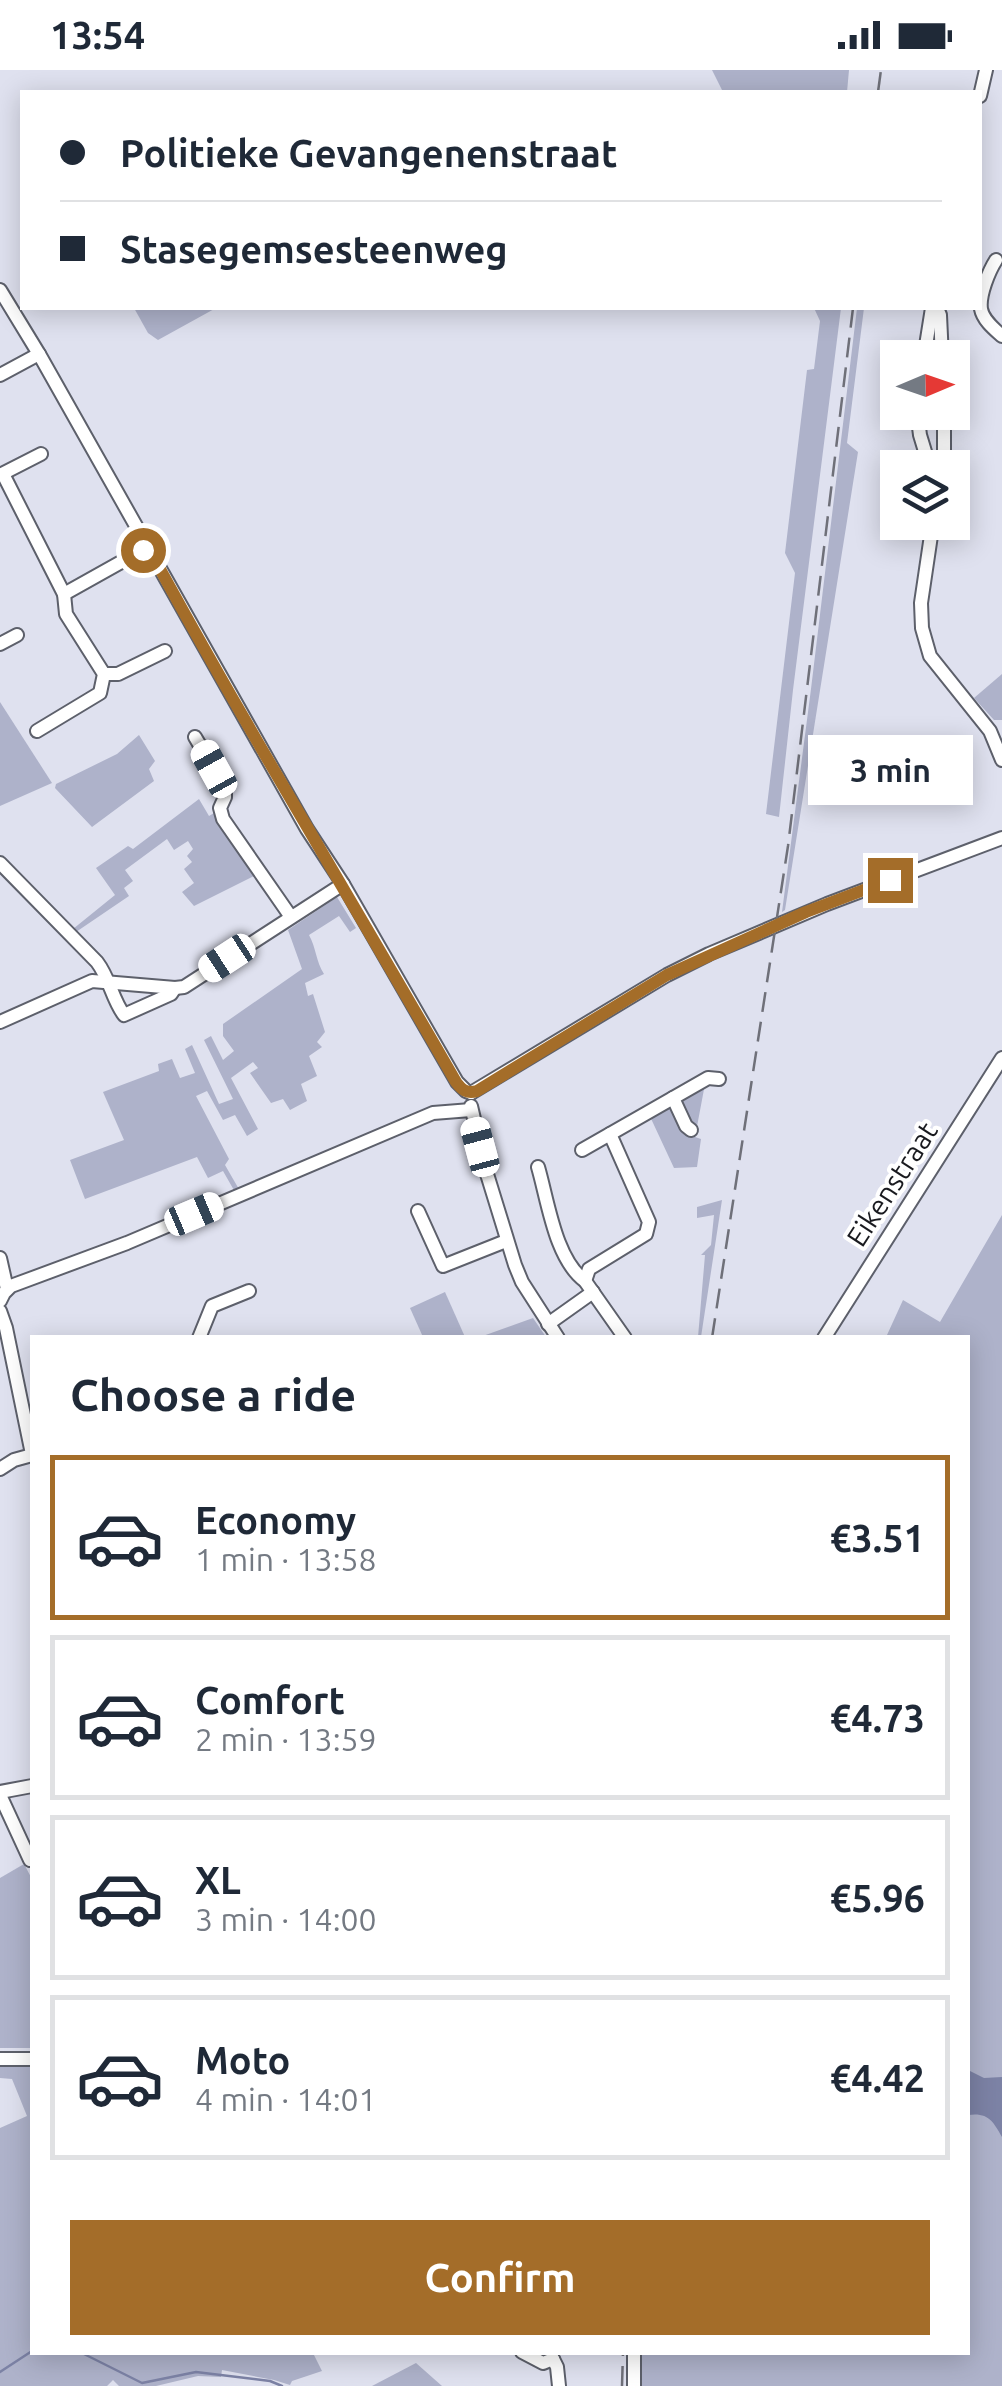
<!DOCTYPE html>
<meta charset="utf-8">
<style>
body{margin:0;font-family:Ubuntu,sans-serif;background:#f6f6f7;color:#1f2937;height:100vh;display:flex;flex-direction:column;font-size:38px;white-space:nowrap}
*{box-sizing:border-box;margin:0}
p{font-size:32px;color:#747a83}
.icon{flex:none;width:55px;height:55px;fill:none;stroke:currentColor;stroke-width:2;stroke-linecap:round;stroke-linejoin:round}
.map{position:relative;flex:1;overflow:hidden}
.details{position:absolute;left:30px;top:1265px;width:940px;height:1020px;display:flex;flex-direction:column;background:#fff;border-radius:0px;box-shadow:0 5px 25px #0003}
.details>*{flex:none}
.guide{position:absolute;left:20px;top:20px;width:962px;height:220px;border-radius:0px;box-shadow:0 5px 25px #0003;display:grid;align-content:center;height:220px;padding:0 40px;background:#fff}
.needle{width:65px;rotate:88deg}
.tools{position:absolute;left:880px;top:270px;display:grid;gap:20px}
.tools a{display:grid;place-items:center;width:90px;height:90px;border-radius:0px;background:#fff;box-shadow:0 5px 25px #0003;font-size:50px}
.end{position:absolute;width:45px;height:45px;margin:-22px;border:12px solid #a46d29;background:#fff;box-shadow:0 0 0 5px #fff}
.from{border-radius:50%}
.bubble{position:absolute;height:70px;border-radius:0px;background:#fff;box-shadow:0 5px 25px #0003;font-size:32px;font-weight:700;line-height:70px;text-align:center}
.car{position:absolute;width:30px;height:60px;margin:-30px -15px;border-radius:12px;box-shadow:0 0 8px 2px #0007;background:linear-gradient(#fff 24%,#345 0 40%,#fff 0 76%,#345 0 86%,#fff 0)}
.guide b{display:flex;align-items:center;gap:35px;height:95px;font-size:38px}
.guide b+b{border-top:2px solid #e0e1e3}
.guide i{width:25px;height:25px;background:#1f2937}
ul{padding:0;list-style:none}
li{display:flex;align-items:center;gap:30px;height:165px;margin:0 20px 15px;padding:0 20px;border:5px solid #e0e1e3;border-radius:0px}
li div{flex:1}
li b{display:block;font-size:38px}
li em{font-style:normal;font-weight:700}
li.active{border-color:#a46d29}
li>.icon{width:90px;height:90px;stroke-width:1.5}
h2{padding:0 40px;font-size:45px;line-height:120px}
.primary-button{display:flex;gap:20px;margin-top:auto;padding:20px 40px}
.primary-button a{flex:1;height:115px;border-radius:0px;background:#a46d29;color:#fff;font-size:40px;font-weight:700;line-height:115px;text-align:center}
.status{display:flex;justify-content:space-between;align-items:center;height:70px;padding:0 50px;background:#fff;direction:ltr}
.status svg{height:28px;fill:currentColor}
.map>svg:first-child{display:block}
</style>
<div class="status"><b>13:54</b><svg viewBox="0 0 49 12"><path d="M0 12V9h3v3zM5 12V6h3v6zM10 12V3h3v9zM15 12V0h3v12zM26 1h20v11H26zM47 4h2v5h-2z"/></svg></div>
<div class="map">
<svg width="1002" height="2316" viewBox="0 0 1002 2316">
<rect width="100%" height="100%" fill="#dfe1ef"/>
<g fill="#aeb2ca">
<polygon points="712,0 849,0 847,22 723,22"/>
<polygon points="134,238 216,238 158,270 148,263"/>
<polygon points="814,238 841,238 793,620 779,747 766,744 795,503 785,483 807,300 814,299 820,251"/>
<polygon points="857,238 864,238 847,373 858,382 785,840 782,842 811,619"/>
<polygon points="1002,604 1002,650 994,650 974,628"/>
<polygon points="0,632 52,713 0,736"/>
<polygon points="139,665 155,691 149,699 154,711 92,757 55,718 56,714 117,684"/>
<polygon points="199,729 209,746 214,743 258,804 194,836 182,822 194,813 184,799 192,792 187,786 193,779 188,771 174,780 167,769 125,800 133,811 124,818 129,826 76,862 73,859 115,825 96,798 128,776 133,779"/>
<path d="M337,827L356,858L350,862L339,846L309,865C316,877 316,892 324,904L305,913L308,926L313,924L325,962L317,972L322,977L309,986L317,1006L301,1014L307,1031L290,1040L283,1029L271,1033L250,1003L258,998L253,992L231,1008L258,1059L247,1066L235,1045L223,1050L207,1021L196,1026L229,1089L225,1095L240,1121L235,1122L223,1101L208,1108L197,1087L85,1129L70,1090L124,1070L103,1022L159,1001L158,994L172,989L180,1008L195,1003L185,979L192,975L219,1034L233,1029L204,970L211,966L223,990L234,981L223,966V954L302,899L288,860Z"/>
<polygon points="705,1014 695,1067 701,1069 697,1097 674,1098 647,1040"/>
<polygon points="722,1130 701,1267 698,1267 705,1185 701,1185 711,1175 714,1145 697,1148 697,1137"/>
<polygon points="1002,1145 1002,2316 638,2316 639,2283 968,2282 968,1268 891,1268 887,1265 903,1230 940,1252"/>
<polygon points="445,1222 465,1267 423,1267 410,1238"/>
<polygon points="533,1248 546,1267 480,1267"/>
<polygon points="24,1794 32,1809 32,1978 0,1978 0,1808"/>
<polygon points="32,1995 32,2282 313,2283 322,2301 292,2311 290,2315 274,2310 222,2300 221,2307 198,2306 156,2316 119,2316 113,2310 107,2316 0,2316 0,2058 27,2046 12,2009 0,2008 0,1996"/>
<polygon points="416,2293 442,2316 372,2316"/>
</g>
<path fill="#7c82a5" d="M968,2000L984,2008L1002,2007V2067C993,2051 988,2042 968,2045Z"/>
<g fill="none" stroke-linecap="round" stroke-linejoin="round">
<g stroke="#7c82a5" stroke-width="2.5">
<polyline points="80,2282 142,2313 196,2302 270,2311 282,2316"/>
<polyline points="0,2302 32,2281"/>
</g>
<g stroke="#5d606b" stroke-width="16">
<g id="minor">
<polyline points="980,26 986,0"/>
<path d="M996,190C989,201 979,225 981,239C983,250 994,259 1002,266"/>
<polyline points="0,220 39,284 307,759 343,814 457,1012 466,1021 471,1023"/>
<polyline points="937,238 940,245 942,288"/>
<polyline points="924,288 932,238"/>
<polyline points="0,305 39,284"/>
<polyline points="917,342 920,365 930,398"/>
<polyline points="941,398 944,383 944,342"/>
<polyline points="3,404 64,524 66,544 104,604 100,623 37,661"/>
<polyline points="0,405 41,384"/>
<polyline points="933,452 921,533 922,558 930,586 990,661 1002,690"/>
<polyline points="64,524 148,477"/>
<polyline points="0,574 17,565"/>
<polyline points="104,604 118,604 165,581"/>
<polyline points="195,667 225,718 225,727 220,738 223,749 291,847"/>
<path d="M0,793L97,892C110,909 112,929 124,945L171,924L175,918"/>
<polyline points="0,952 92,911 175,918 184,917 343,814"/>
<polyline points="471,1023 667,905 709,884 827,834 1002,768"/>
<polyline points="673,1028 686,1056 691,1060"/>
<polyline points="471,1036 487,1104 515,1195 522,1212 558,1268"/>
<polyline points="582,1080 708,1008 719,1009"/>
<path d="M538,1097C548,1131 555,1189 585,1211L625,1268"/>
<polyline points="418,1141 443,1196 506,1171"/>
<polyline points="0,1188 7,1219"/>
<polyline points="585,1211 589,1199 646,1164 649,1152 610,1064"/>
<polyline points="0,1231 4,1223 11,1216 127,1173 433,1043 471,1040"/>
<polyline points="0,1241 6,1258 32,1384"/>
<polyline points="548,1254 593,1222"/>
<polyline points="199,1268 212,1236 249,1221"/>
<polyline points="824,1268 1002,988"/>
<polyline points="0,1399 14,1390 32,1385"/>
<polyline points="0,1722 32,1716"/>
<polyline points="0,1725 30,1790"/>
<polyline points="0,1989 32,1989"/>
<polyline points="522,2282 543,2293 553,2289"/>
<polyline points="553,2289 557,2297 559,2316"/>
<polyline points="634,2316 634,2282"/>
</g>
</g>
<use href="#minor" stroke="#fff" stroke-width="12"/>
<g stroke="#6f7079" stroke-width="2.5" stroke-dasharray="20 10" stroke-linecap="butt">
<polyline points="878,22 881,0"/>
<polyline points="712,1268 788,776 853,238"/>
<polyline points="622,2316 623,2282"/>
</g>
</g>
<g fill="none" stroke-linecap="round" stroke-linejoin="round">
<path stroke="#a46d29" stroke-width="12" d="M143,480L148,477C246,658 354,834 456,1012C462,1020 467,1024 477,1021L667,905L806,842L890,810"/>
</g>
<g text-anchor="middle" stroke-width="8" stroke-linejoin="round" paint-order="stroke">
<g font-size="28" fill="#191a1f" stroke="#fff">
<text transform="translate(892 1114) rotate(-57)" y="10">Eikenstraat</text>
</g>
</g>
</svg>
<div class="tools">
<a><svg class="needle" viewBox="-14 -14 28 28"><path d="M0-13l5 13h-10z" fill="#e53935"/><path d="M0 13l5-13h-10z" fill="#747a83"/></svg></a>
<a><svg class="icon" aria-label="layers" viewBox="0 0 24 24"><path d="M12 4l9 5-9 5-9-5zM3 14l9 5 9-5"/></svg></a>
</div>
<i class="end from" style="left:143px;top:480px"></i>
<i class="end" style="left:890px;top:810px"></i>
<div class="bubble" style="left:808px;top:665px;width:165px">3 min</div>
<i class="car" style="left:214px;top:699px;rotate:331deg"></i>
<i class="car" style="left:227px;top:888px;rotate:237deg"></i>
<i class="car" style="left:480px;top:1077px;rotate:345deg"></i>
<i class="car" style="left:194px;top:1144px;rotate:67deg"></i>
<div class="guide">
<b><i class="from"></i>Politieke Gevangenenstraat</b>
<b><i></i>Stasegemsesteenweg</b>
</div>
<section class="details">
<h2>Choose a ride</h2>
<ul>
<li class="active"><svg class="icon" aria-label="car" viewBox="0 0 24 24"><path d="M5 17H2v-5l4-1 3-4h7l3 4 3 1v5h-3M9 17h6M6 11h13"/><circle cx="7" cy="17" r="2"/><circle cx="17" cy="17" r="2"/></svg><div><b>Economy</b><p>1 min · 13:58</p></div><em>€3.51</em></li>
<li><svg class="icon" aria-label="car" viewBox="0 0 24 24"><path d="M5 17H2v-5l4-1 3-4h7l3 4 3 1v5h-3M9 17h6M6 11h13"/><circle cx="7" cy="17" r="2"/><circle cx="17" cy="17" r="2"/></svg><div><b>Comfort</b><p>2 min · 13:59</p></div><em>€4.73</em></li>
<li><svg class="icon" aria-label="car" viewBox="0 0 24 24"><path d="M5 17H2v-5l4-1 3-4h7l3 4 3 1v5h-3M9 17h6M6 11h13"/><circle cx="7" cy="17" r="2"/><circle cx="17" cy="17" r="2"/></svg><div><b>XL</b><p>3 min · 14:00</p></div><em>€5.96</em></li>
<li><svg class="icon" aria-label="car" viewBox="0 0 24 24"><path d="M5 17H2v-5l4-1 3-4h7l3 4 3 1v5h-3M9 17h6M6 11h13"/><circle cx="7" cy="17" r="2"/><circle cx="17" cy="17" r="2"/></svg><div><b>Moto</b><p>4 min · 14:01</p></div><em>€4.42</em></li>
</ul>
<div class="primary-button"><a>Confirm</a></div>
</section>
</div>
